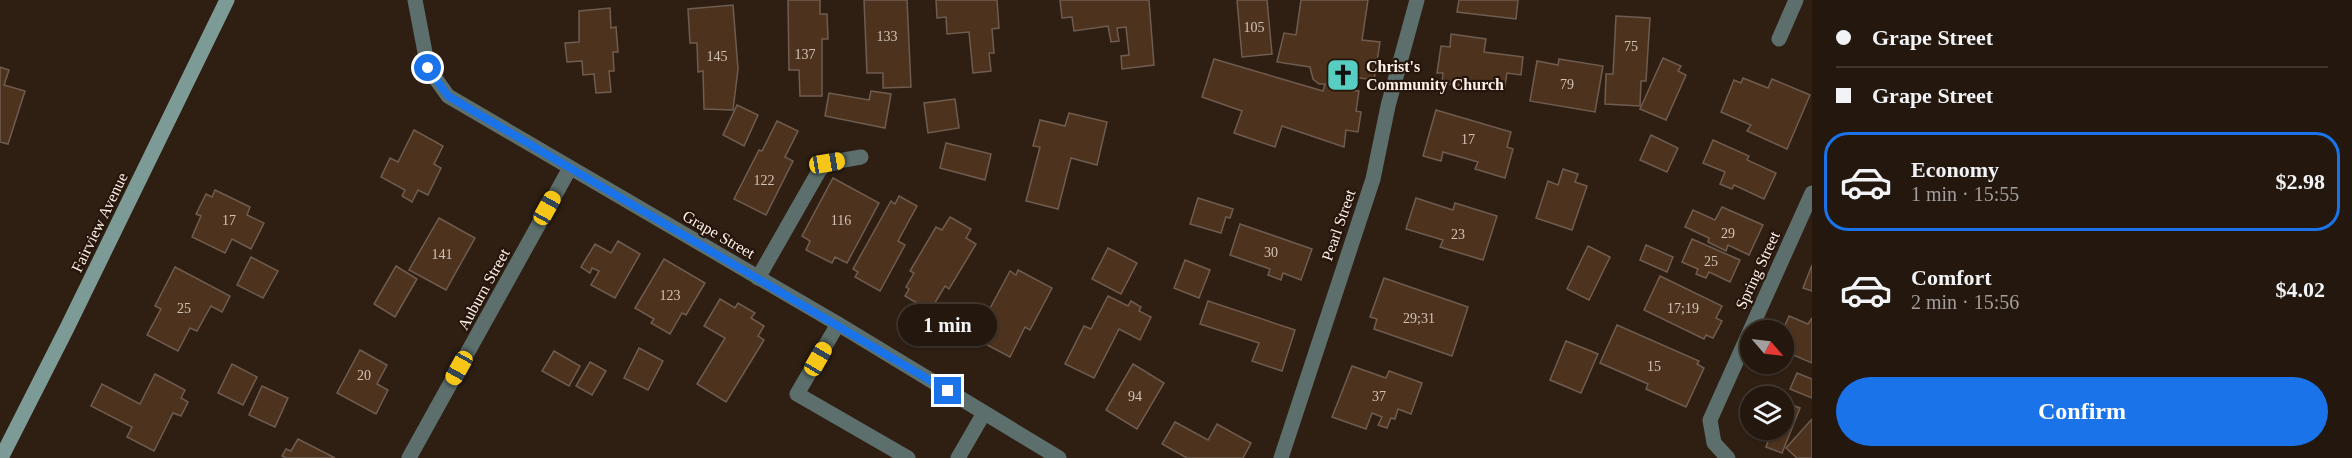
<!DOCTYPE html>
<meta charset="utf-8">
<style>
body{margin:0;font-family:Georgia,serif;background:#2b2017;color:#f1f3f6;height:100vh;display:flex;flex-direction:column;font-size:22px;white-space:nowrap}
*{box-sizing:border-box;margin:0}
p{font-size:20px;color:#a39f9e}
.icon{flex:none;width:33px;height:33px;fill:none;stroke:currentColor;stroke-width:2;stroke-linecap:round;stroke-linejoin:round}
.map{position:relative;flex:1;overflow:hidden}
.drawer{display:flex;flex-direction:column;background:#23170e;width:540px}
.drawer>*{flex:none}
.top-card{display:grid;align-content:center;height:132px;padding:0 24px;background:#23170e}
.needle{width:39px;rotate:118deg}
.buttons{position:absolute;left:1740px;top:320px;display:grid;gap:12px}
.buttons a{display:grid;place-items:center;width:54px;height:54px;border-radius:50%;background:#23170e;box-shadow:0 2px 4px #0004,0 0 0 2px #40362e;font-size:30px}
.end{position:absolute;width:27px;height:27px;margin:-14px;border:8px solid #1a73e8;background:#fff;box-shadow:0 0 0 3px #fff}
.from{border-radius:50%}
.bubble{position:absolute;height:42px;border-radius:21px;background:#23170e;box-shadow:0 2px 4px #0004,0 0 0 2px #40362e;font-size:20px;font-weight:700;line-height:42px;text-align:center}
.car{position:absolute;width:18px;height:36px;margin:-18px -9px;border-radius:8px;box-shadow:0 0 4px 2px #0007;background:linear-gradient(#f5c518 24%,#345 0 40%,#f5c518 0 76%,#345 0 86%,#f5c518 0)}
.top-card b{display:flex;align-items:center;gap:21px;height:57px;font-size:22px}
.top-card b+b{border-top:2px solid #40362e}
.top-card i{width:15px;height:15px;background:#f1f3f6}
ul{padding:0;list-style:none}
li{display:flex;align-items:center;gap:18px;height:99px;margin:0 12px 9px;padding:0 12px;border:3px solid transparent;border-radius:24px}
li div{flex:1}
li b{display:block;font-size:22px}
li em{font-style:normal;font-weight:700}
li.on{border-color:#1a73e8}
li>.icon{width:54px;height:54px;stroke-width:1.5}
.cta{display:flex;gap:12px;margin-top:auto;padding:12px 24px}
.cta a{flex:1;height:69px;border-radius:36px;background:#1a73e8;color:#fff;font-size:24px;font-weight:700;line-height:69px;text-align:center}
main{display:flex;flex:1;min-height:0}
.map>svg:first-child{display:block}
</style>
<main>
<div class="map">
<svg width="1812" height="458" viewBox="0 0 1812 458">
<rect width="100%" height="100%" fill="#2f1f13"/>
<g fill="#4d331e" stroke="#6f5c4f" stroke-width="1.5">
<polygon points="788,0 820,0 820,14 827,14 828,39 822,39 822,96 800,96 799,70 789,70"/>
<polygon points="864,0 907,0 911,87 883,88 883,73 867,73"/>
<polygon points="936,0 997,0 999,28 992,29 994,53 989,53 991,71 973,73 969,32 947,34 946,17 937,18"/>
<polygon points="1060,0 1149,0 1154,65 1122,69 1121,56 1129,55 1126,27 1117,28 1119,41 1111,42 1108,26 1074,31 1072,17 1062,18"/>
<polygon points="1237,0 1267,0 1272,54 1242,57"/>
<polygon points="1301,0 1368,0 1362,40 1380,42 1374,80 1353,77 1351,90 1359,91 1356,111 1361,112 1358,132 1346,130 1344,147 1282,126 1275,147 1234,133 1242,111 1202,97 1214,59 1323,91 1325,84 1319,84 1313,79 1310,67 1277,62 1284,33 1296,35"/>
<polygon points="1459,0 1518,0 1516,19 1457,12"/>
<polygon points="733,5 738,69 733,110 704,109 703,71 698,72 697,43 690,43 688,9"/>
<polygon points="610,8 611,28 616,27 618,52 613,52 614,71 609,71 611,92 596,93 594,74 583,75 582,61 567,62 565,43 579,42 579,11"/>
<polygon points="1616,16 1650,18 1646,81 1641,81 1640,106 1605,104 1606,74 1613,74"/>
<polygon points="1451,34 1486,39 1484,52 1523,57 1521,75 1507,73 1504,91 1442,83 1443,73 1437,73 1441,46 1450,47"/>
<polygon points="1663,58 1681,66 1678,71 1686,75 1666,120 1640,109"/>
<polygon points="1559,59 1603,66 1595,112 1530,101 1537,61 1558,65"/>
<polygon points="0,67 9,70 4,85 25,91 8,144 0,142"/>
<polygon points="1743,78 1768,88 1772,79 1810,95 1787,149 1747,131 1751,125 1721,112 1734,80 1741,83"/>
<polygon points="871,91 891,94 885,128 825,116 829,93 869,100"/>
<polygon points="955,99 959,128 928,133 924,103"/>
<polygon points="737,105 758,115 744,146 723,135"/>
<polygon points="1436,110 1511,132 1507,147 1513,149 1505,178 1475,169 1478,162 1443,152 1441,161 1423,156"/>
<polygon points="1069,113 1107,122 1097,165 1071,158 1058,209 1026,201 1040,147 1033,146 1040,120 1065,126"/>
<polygon points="777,121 798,131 785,157 793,161 766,215 734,199 759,150 762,151"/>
<polygon points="414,130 443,146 434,164 441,168 428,195 418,190 412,202 402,196 405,190 381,177 390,158 398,162"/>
<polygon points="1651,135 1678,148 1667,172 1640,160"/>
<polygon points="1713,140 1749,156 1747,160 1776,173 1764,199 1734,185 1732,189 1720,184 1725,172 1703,163"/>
<polygon points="946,143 991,154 985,180 940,168"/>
<polygon points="1563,169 1578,174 1575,182 1587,186 1572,230 1536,218 1548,181 1558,185"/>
<polygon points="833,178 879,203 847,263 835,257 832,263 806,250 810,241 802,236"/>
<polygon points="215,190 250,207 247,215 264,223 251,249 232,239 225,253 192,237 201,216 196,214 206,194 212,197"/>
<polygon points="899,196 917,206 898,241 905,245 880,291 855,277 858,272 853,269 891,201 895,204"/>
<polygon points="1198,198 1233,209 1230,218 1226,217 1221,233 1190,224"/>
<polygon points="1416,198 1453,210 1455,203 1497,216 1483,260 1440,247 1443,240 1406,229"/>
<polygon points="1722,207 1763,225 1749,255 1728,245 1726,251 1708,242 1709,238 1685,227 1693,210 1715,220"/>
<polygon points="950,217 971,229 966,238 976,244 949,289 945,286 930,311 905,296 909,289 906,287 914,273 910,271 936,227 942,230"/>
<polygon points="439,218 475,238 446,290 409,270"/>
<polygon points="1240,224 1312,249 1301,280 1283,273 1281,280 1268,275 1270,269 1230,255"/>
<polygon points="1692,239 1740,260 1730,282 1709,272 1706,278 1696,274 1698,269 1682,262"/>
<polygon points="618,241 640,254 615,298 591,285 599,271 592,268 590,273 581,267 595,244 611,253"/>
<polygon points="1646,245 1673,257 1667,272 1640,260"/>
<polygon points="1588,246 1610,257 1589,300 1567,289"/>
<polygon points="1108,248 1137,263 1121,294 1092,279"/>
<polygon points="251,257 278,271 263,298 237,285"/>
<polygon points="664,259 705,283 686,315 682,313 670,334 651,323 654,319 635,308"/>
<polygon points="1185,260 1210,270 1199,298 1174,288"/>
<polygon points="1812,265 1812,291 1803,288"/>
<polygon points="396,266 417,279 395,317 374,304"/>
<polygon points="175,267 230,296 222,312 211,306 197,331 190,328 178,351 147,335 161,309 155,306"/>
<polygon points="1018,270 1052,288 1030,330 1025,327 1010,357 974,338 1010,271 1016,275"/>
<polygon points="1660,276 1722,306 1716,318 1722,321 1713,338 1706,335 1704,339 1644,310"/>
<polygon points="1384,278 1468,307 1452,356 1374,329 1377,319 1370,317"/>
<polygon points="1108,296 1128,306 1131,301 1141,307 1139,311 1151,317 1140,340 1119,329 1094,378 1065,364 1084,326 1091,329"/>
<polygon points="720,299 735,308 738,303 755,313 751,318 764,326 758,336 764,340 726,402 697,384 725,338 704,326"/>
<polygon points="1208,301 1295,330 1282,371 1252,361 1259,343 1200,324"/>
<polygon points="1789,316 1808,324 1812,318 1812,363 1784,351 1783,330"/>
<polygon points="1617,325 1699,361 1697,364 1704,368 1686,407 1646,389 1648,384 1600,363"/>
<polygon points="1566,341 1598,354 1581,393 1550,380"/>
<polygon points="639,348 663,361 648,390 624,378"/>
<polygon points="360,350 387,365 377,384 388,390 376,414 337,393"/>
<polygon points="554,351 580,366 569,386 542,371"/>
<polygon points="590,362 606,371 592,395 576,386"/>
<polygon points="232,364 257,377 243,405 218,393"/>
<polygon points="1133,364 1164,383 1137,429 1106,410"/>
<polygon points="1352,366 1386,378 1389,371 1422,383 1411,414 1398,409 1395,419 1391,418 1387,428 1378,425 1382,417 1372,413 1366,429 1332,417"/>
<polygon points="1797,373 1812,379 1812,398 1790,389"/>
<polygon points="155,374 185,390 181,398 188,402 181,416 173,413 154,451 127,437 132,427 91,406 102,384 140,404"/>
<polygon points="262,386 288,398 275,427 249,415"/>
<polygon points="1784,402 1800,408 1782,453 1766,447 1769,438 1759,429 1784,429"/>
<polygon points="1812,419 1812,458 1797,458 1786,448"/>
<polygon points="1175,422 1208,440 1217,424 1251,443 1243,458 1187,458 1162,444"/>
<polygon points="298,439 335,458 287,458 282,456 286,449 291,451"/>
</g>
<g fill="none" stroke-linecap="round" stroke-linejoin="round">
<g stroke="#5c6f6c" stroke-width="15">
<polyline points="1779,39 1796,0"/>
<polyline points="758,278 819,171 827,163 861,157"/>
<polyline points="838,324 797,394 908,458"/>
<polyline points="958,458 984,413"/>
</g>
<g stroke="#5c6f6c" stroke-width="15">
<polyline points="409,458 570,168"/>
<polyline points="1281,458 1373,179 1388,106 1417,0"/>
<polyline points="1728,458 1714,443 1710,420 1812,193"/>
</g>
<polyline stroke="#5c6f6c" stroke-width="15" points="415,0 428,68 448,96 838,324 1059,458"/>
<polyline stroke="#7d9b96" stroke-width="15" points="1,458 67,328 227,0"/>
</g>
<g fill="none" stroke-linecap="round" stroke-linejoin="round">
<polyline stroke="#1a73e8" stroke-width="8" points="428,68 448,96 948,391"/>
</g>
<defs>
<g id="church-square" transform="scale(1.725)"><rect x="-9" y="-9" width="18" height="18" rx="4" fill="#57cec1" stroke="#25150a"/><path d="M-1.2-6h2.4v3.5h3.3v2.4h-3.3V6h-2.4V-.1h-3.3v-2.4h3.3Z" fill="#111"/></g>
</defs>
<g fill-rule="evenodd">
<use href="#church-square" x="1343" y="75"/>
</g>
<g text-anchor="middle" stroke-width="4.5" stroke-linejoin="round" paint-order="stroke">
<g font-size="14" fill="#d1c2b6">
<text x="1254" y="32">105</text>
<text x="887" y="41">133</text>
<text x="1631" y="51">75</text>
<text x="805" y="59">137</text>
<text x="717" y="61">145</text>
<text x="1567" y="89">79</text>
<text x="1468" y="144">17</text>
<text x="764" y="185">122</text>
<text x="229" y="225">17</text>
<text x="841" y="225">116</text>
<text x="1728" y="238">29</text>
<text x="1458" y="239">23</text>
<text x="1271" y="257">30</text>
<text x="442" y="259">141</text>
<text x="1711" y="266">25</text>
<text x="670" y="300">123</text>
<text x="184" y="313">25</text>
<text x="1683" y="313">17;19</text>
<text x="1419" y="323">29;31</text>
<text x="1654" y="371">15</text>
<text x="364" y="380">20</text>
<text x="1135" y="401">94</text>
<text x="1379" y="401">37</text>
</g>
<g font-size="16" font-weight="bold" fill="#fdf1e9" stroke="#25150a" text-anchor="start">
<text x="1366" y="72">Christ's<tspan x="1366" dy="18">Community Church</tspan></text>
</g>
<g font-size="16" fill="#fdf1e9" stroke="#25150a">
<text transform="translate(99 222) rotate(-64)" y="6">Fairview Avenue</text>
<text transform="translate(1338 225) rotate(-71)" y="6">Pearl Street</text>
<text transform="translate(719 234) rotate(30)" y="6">Grape Street</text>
<text transform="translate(1757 270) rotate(-65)" y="6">Spring Street</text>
<text transform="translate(483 289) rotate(-61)" y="6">Auburn Street</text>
</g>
</g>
</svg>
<div class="buttons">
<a><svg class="needle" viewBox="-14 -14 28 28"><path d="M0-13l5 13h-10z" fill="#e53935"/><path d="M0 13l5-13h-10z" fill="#a39f9e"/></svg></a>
<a><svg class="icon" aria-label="layers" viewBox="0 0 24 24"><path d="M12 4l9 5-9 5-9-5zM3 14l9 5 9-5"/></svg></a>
</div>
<i class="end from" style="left:428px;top:68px"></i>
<i class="end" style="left:948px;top:391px"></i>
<div class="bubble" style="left:898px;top:304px;width:99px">1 min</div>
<i class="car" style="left:827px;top:163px;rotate:80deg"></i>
<i class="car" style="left:547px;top:208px;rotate:29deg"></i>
<i class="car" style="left:818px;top:359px;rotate:30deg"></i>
<i class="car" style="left:459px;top:368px;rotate:209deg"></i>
</div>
<section class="drawer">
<div class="top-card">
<b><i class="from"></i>Grape Street</b>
<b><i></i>Grape Street</b>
</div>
<ul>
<li class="on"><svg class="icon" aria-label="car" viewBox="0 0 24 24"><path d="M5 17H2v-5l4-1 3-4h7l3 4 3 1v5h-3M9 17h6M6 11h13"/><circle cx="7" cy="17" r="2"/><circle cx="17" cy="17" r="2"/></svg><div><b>Economy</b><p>1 min · 15:55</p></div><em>$2.98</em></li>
<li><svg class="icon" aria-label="car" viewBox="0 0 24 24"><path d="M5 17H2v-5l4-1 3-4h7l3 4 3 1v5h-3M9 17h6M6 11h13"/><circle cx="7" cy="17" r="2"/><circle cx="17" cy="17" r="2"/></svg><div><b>Comfort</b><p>2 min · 15:56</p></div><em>$4.02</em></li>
</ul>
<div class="cta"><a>Confirm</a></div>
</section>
</main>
